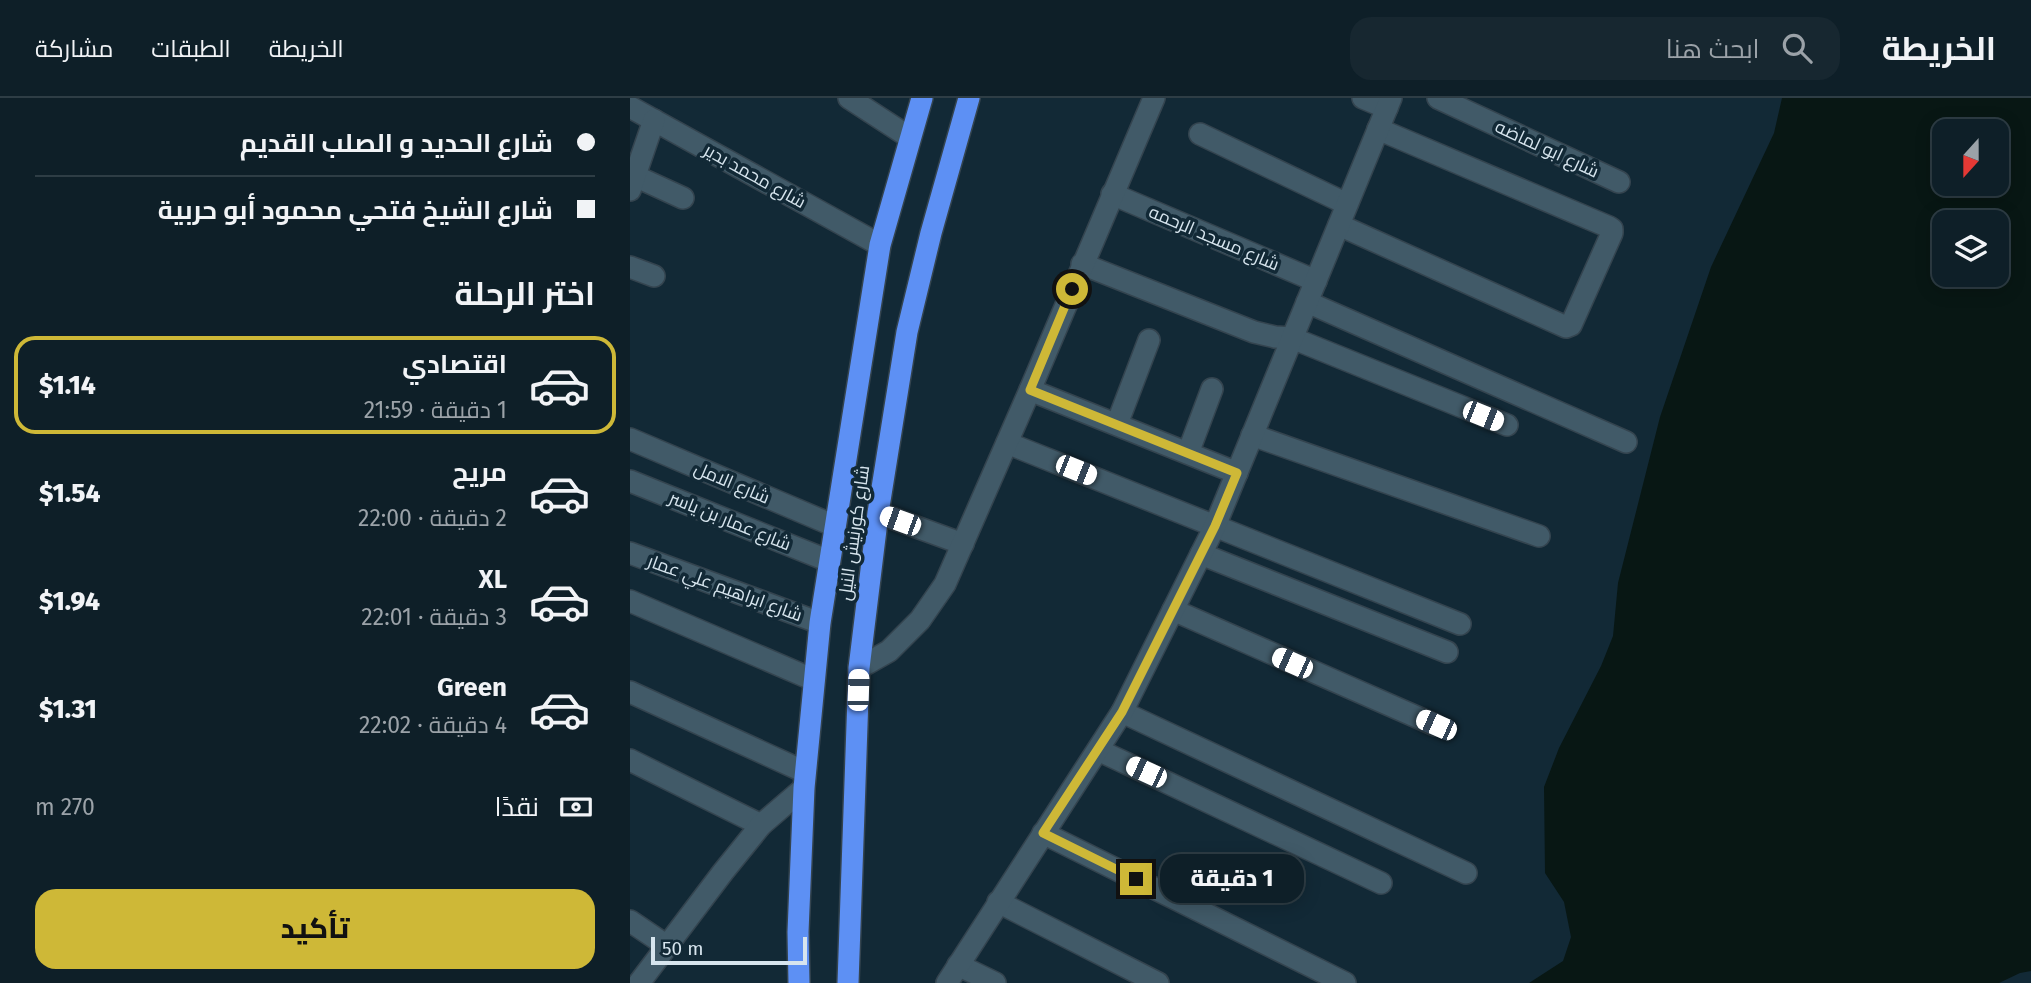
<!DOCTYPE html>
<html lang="ar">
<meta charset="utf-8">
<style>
body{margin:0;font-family:"Fira Sans",Cairo,sans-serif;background:#172730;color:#f1f3f6;direction:rtl;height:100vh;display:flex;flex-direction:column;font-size:26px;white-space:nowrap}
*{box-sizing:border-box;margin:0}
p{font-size:23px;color:#9ba2a8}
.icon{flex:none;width:38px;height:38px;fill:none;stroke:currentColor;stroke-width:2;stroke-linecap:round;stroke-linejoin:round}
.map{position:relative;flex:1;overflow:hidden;direction:ltr}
.sheet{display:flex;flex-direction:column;background:#0e1f28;width:630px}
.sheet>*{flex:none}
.top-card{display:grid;align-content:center;height:154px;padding:0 35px;background:#0e1f28}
.needle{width:46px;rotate:201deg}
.tools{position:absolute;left:1302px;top:21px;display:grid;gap:14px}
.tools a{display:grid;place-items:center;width:77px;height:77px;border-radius:14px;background:#0e1f28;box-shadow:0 4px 18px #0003,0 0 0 2px #2e3d45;font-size:35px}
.scale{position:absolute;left:21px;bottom:18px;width:156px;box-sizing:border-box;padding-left:7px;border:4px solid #d7e5ee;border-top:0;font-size:19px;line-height:24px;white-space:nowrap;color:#d7e5ee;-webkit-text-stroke:5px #122936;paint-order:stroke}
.end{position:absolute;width:32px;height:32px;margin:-16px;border:9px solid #ceb837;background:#111;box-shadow:0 0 0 4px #111}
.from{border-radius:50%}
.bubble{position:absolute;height:49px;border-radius:21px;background:#0e1f28;box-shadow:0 4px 18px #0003,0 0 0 2px #2e3d45;font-size:23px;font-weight:800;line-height:49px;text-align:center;direction:rtl}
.car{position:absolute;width:21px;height:42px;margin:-21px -10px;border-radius:9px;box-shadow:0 0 5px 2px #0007;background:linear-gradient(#fff 24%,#345 0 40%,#fff 0 76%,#345 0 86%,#fff 0)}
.top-card b{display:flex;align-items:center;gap:24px;height:66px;font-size:26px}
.top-card b+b{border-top:2px solid #2e3d45}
.top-card i{width:18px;height:18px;background:#f1f3f6}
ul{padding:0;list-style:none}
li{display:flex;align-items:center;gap:21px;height:98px;margin:0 14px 10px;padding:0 21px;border:4px solid transparent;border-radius:21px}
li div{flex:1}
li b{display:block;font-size:26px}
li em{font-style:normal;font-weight:800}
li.active{border-color:#ceb837}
li>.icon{width:63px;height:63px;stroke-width:1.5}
h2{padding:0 35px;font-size:32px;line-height:84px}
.pay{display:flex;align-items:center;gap:18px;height:77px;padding:0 35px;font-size:26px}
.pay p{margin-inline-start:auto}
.button{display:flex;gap:14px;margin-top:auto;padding:14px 35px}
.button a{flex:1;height:80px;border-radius:21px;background:#ceb837;color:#111;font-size:28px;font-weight:800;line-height:80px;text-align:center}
header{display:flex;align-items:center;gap:42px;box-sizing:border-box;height:98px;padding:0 35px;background:#0e1f28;border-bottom:2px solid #2e3d45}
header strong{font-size:33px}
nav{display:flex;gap:38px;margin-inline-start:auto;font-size:24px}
.search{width:490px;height:63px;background:#172730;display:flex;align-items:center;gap:18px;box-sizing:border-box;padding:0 24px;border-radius:21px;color:#9ba2a8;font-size:26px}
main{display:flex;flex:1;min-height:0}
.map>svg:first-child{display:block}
</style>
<header>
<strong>الخريطة</strong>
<div class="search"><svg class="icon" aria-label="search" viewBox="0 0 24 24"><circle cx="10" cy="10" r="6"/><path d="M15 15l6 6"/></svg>ابحث هنا</div>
<nav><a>الخريطة</a><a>الطبقات</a><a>مشاركة</a></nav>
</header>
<main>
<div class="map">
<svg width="1401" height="885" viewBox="0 0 1401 885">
<rect width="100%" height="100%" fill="#122936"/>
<path fill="#081714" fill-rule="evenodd" d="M1152,0H1401V873L1390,875L1369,885H899L933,863L941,839L934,804L915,775L914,689L929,650L971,568L983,538L988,485L1030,319L1081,169L1144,35ZM1314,33H1367V86H1314ZM1314,124H1367V177H1314Z"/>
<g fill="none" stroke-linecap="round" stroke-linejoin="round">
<g stroke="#34444f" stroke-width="24">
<g id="street">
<polyline points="219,0 279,39"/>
<polyline points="733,0 757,10"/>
<polyline points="808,0 989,84"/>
<polyline points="0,9 250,147"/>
<polyline points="570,36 717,106"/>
<polyline points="5,78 53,100"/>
<polyline points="0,92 24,22"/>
<polyline points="482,96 686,183"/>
<polyline points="709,127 936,229 941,227 982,135 982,131 979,129 748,31"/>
<polyline points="452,166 624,234 645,239 662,240 877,327"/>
<polyline points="0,169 24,178"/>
<polyline points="677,204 996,344"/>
<polyline points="400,292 607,375"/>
<polyline points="487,326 519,242"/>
<polyline points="622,337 909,438"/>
<polyline points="0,341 205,428"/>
<polyline points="377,345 830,526"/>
<polyline points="558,355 582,291"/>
<polyline points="0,383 199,463"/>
<polyline points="248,415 333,446"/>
<polyline points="0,455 190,525"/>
<polyline points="571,456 817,554"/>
<polyline points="0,503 184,582"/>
<polyline points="543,512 805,627"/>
<polyline points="229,570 259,553 290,522 315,486 400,292 524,0"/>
<polyline points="0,594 175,674"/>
<polyline points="492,614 836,775"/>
<polyline points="468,652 751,785"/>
<polyline points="0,662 131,727"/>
<polyline points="413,735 715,885"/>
<polyline points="368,804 528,885"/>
<polyline points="0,823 37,848"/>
<polyline points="328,867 365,885"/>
<polyline points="9,885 93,774 131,727 174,690"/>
<polyline points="317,885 492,614 585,428 761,0"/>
</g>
</g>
<g stroke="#34444f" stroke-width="24">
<g id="highway">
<polyline points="169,885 168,834 174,690 190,525 250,147 292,0"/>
<polyline points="218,885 229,570 248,415 277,234 301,135 339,0"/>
</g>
</g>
<use href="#street" stroke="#415a68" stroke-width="21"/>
<use href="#highway" stroke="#5d90f4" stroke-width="21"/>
</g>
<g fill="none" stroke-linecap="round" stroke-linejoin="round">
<polyline stroke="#ceb837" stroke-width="9" points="442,191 400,292 607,375 585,428 492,614 413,735 506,781"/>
</g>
<g text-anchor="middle" stroke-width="7" stroke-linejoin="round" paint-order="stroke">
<g font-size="18" fill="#d7e5ee" stroke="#122936">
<text transform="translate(917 51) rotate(25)" y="6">شارع ابو لماضه</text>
<text transform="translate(125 78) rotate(29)" y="6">شارع محمد بدير</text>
<text transform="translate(584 140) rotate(23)" y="6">شارع مسجد الرحمه</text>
<text transform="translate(102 385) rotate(23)" y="6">شارع الامل</text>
<text transform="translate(100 423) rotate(22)" y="6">شارع عمار بن ياسر</text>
<text transform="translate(224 435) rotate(-82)" y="6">شارع كورنيش النيل</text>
<text transform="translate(95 490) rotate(20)" y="6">شارع ابراهيم علي عمار</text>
</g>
</g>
</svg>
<div class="tools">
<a><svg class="needle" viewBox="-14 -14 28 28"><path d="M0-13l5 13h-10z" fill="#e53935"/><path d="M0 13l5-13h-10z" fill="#9ba2a8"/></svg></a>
<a><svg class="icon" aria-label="layers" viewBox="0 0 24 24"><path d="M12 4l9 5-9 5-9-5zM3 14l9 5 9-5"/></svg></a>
</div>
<div class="scale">50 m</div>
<i class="end from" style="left:442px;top:191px"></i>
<i class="end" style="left:506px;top:781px"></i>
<div class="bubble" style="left:530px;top:756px;width:144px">1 دقيقة</div>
<i class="car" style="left:853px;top:318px;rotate:112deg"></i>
<i class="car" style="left:446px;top:372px;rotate:112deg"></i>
<i class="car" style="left:270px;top:423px;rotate:290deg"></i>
<i class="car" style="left:662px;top:565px;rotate:294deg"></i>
<i class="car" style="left:228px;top:592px;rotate:2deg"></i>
<i class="car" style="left:806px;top:627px;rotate:294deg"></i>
<i class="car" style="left:516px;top:674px;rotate:295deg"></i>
</div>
<section class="sheet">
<div class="top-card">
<b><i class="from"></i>شارع الحديد و الصلب القديم</b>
<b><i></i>شارع الشيخ فتحي محمود أبو حربية</b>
</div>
<h2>اختر الرحلة</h2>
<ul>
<li class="active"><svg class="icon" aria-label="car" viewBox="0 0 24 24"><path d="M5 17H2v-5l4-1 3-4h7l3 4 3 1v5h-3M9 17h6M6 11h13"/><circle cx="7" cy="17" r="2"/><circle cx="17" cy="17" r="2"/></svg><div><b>اقتصادي</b><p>1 دقيقة · 21:59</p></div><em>$1.14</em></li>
<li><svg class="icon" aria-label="car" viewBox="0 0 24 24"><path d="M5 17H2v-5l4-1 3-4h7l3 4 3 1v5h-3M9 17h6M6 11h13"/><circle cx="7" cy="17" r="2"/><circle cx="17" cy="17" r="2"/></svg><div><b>مريح</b><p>2 دقيقة · 22:00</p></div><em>$1.54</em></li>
<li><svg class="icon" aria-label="car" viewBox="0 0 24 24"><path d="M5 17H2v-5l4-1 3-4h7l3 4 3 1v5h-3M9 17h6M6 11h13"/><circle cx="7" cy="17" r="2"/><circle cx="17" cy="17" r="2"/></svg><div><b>XL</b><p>3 دقيقة · 22:01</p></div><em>$1.94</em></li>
<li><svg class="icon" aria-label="car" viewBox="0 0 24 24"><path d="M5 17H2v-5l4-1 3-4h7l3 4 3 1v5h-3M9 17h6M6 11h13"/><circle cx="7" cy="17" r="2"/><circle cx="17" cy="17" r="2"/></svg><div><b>Green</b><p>4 دقيقة · 22:02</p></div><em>$1.31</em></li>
</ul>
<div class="pay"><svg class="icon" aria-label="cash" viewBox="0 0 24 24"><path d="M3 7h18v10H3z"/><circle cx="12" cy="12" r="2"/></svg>نقدًا<p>270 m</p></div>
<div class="button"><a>تأكيد</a></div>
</section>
</main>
